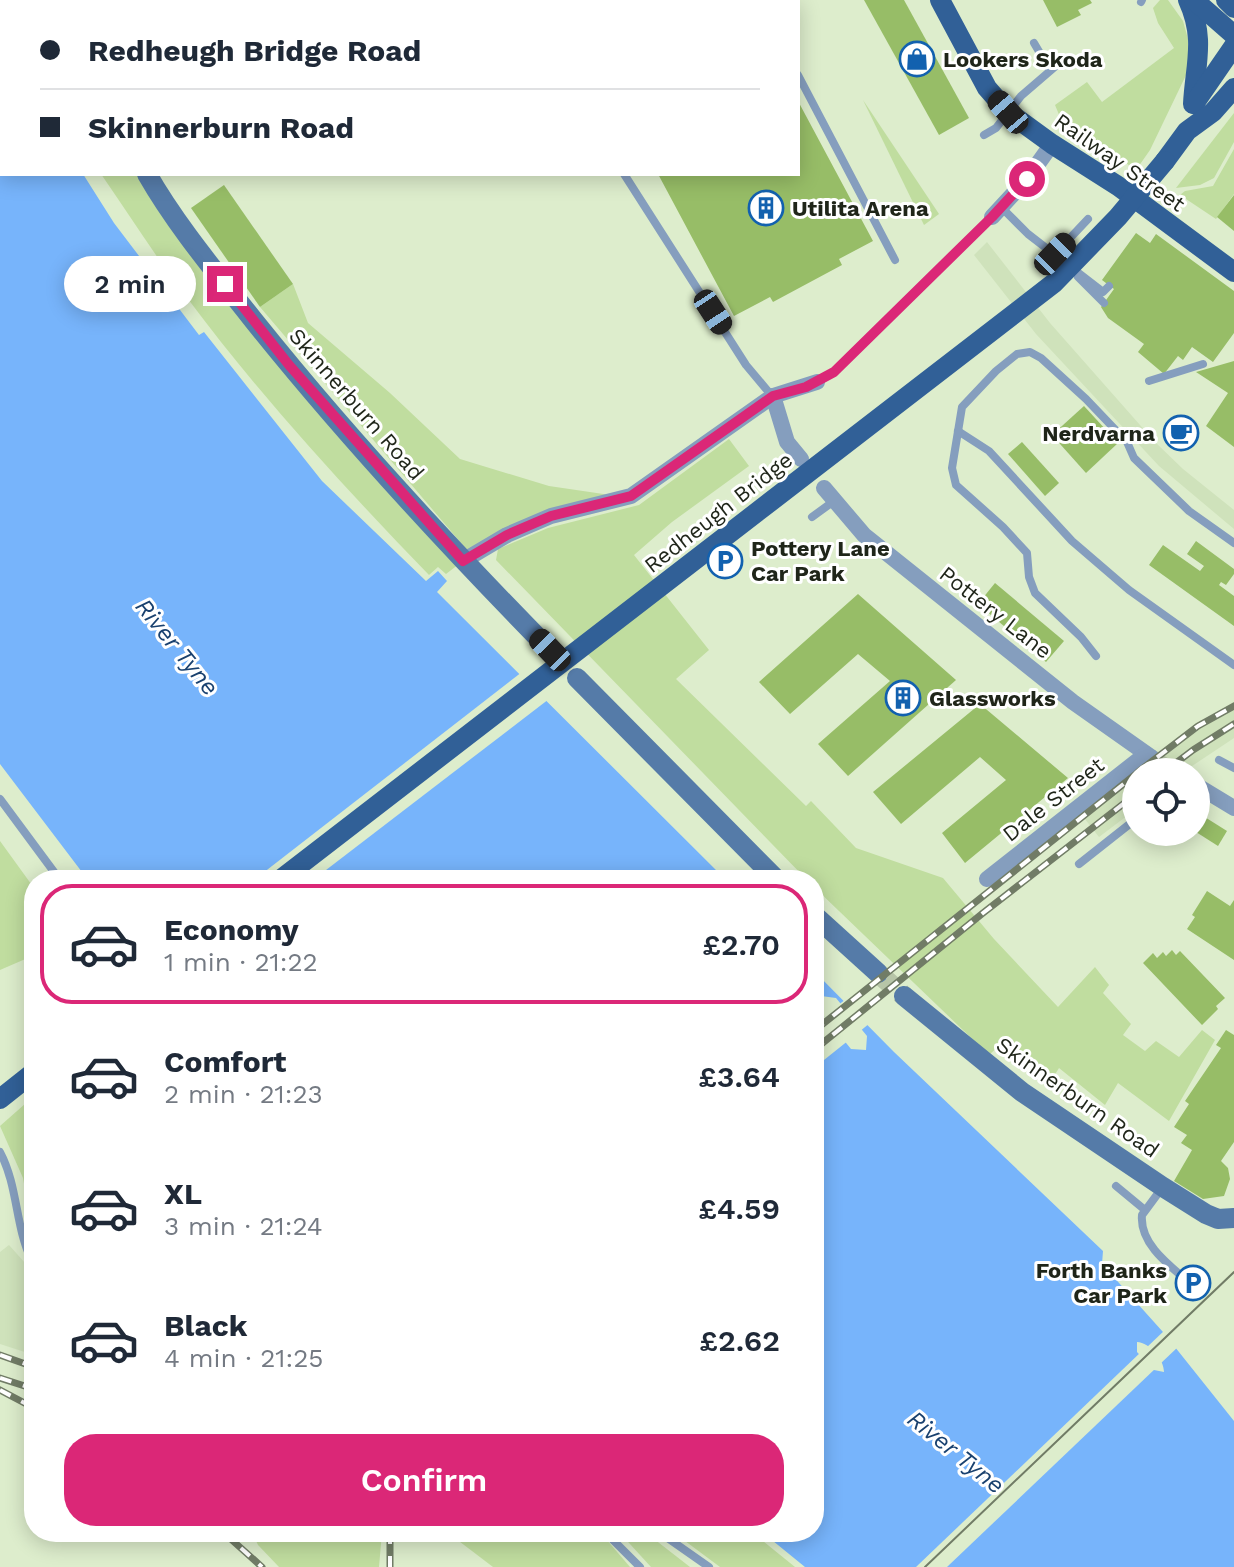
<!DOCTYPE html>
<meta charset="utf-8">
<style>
body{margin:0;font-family:"Work Sans",sans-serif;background:#f2f2f3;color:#1f2937;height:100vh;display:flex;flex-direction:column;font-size:30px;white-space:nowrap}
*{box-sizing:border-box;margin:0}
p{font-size:26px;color:#747a83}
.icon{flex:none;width:44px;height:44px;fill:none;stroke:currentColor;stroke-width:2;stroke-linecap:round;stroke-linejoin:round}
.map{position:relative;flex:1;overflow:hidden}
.panel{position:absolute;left:24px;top:870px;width:800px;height:672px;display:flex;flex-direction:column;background:#fff;border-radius:32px;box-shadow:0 4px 20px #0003}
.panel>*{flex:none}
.banner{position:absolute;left:0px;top:0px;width:800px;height:176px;box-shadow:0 4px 20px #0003;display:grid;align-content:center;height:176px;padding:0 40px;background:#fff}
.buttons{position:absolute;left:1122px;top:758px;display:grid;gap:16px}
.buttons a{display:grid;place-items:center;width:88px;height:88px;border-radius:50%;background:#fff;box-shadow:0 4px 20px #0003;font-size:40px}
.end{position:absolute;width:36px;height:36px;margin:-18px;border:10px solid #db2777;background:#fff;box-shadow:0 0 0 4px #fff}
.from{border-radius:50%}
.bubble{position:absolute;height:56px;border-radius:28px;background:#fff;box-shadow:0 4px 20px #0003;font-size:26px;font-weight:600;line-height:56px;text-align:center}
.car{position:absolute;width:24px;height:48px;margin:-24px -12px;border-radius:10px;box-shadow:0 0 6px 2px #0007;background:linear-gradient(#222 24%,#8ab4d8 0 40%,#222 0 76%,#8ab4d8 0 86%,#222 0)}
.banner b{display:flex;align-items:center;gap:28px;height:76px;font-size:30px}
.banner b+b{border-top:2px solid #e0e1e3}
.banner i{width:20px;height:20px;background:#1f2937}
ul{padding:14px 0 0;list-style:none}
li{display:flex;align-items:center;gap:24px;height:120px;margin:0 16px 12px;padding:0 24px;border:4px solid transparent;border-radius:32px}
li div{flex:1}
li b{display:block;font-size:30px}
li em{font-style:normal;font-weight:600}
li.on{border-color:#db2777}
li>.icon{width:72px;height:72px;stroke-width:1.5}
.action{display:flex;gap:16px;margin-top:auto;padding:16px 40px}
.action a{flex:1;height:92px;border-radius:32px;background:#db2777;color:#fff;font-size:32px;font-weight:600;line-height:92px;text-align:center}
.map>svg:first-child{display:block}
</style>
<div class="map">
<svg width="1234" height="1567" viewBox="0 0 1234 1567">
<rect width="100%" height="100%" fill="#ddedcc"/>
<g fill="#cfe2bb">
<polygon points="987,242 1050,323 1155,442 1183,469 1234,510 1234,529 1159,466 1036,334 974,255"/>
<polygon points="1234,702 1234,738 1183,772 1136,772 1136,809 1099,837 1081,814 1190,728"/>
<polygon points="9,1245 25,1263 34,1257 34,1355 0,1344 0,1252"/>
</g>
<g fill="#c0dd9f">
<polygon points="1160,0 1168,0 1183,21 1188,39 1188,71 1150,150 1136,170 1060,117 1055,105 1087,82 1102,102 1174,48 1158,23 1153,8"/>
<polygon points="863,100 939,214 924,225"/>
<polygon points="1234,113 1234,142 1214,178 1200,185 1176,188"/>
<polygon points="1234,149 1234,194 1216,219 1180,195 1185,191 1213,186"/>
<path d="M101,174H147L463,561L446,574L438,567L429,575C344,487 261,397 188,299C157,259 130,216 101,174Z"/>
<polygon points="293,284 308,323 390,393 460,459 549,486 617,496 467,550 260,307"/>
<polygon points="729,439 749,466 672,522 634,555 709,650 676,679 806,806 811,801 856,848 943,878 994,939 1058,1007 1095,967 1109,985 1103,993 1131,1024 1123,1035 1145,1051 1156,1041 1179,1057 1202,1030 1215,1040 1169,1121 1118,1083 1105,1105 1059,1068 1054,1076 1001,1044 989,1055 814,887 814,880 807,880 496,560 498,549 548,528 639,505"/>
<polygon points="0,841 34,888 34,965 30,957 0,970"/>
<polygon points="34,1096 34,1240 23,1178 0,1126"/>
<polygon points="252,1532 382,1532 379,1567 279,1567 258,1545"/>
<polygon points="447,1532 600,1532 630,1567 493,1567"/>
<polygon points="619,1532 645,1532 690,1567 651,1567"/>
<polygon points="673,1532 752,1532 795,1567 720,1567"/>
</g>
<g fill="#77b4fb" fill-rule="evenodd">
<polygon points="0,23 2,174 83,174 114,223 199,335 204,332 322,481 426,581 438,571 447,581 437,592 726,880 88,880 0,764"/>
<path d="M814,971L894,1052L1103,1251L1102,1264L1163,1332L1234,1421V1567H805L762,1532H814ZM821,996L836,998L867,1036L866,1050L851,1049L820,1011ZM1137,1342C1150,1343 1164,1359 1164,1372L1154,1370L1137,1352Z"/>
</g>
<g fill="#ddedcc">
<polygon points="522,672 549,699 313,880 254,880"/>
<polygon points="846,999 870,1023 859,1032 837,1006"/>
<polygon points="827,1014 849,1040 814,1068 814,1025"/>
<polygon points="1166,1329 1179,1346 1159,1365 1145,1349"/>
<polygon points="1142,1351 1157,1367 947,1567 916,1567"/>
</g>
<g fill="#97bd67">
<polygon points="864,0 904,0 969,118 939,135"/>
<polygon points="1043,0 1090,0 1092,3 1078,10 1081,15 1057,27"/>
<polygon points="798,101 873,241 839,259 842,265 773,302 770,297 734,316 658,174 798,174"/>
<polygon points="224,185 293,284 260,307 191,208"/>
<polygon points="1234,195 1234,231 1217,217"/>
<polygon points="1136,233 1150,243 1156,234 1234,291 1234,333 1213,362 1192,347 1183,360 1178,356 1164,374 1138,352 1144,344 1108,318 1101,307 1114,289 1102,280"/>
<polygon points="1234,361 1234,447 1206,426 1228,393 1196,372"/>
<polygon points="1084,406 1118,443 1086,473 1052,435"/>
<polygon points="1022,442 1059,483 1045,496 1008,454"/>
<polygon points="1196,541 1234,569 1234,574 1226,585 1221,582 1219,585 1234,596 1234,626 1149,565 1163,545 1200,571 1204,566 1187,554"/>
<polygon points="995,583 1064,641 1046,662 978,604"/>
<polygon points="858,594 956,680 848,776 818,744 890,681 858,654 790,714 759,682"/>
<polygon points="980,704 1068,778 965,863 942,833 1006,780 980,757 901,824 873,792"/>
<polygon points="1200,814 1227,831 1218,846 1196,832 1196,822"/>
<polygon points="1207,891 1230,906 1234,900 1234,960 1187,929 1195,917 1192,915"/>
<polygon points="1172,950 1176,955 1180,951 1225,998 1216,1006 1218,1009 1202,1025 1143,963 1153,953 1157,958 1163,952 1166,956"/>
<polygon points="1226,1030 1234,1035 1234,1142 1221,1161 1228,1168 1230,1179 1224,1196 1203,1199 1174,1181 1192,1150 1181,1143 1187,1135 1174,1127 1189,1104 1185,1101 1221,1048 1216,1045"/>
</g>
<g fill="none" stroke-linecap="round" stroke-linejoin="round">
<polyline stroke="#b7c5a8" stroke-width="16" stroke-dasharray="16 8" stroke-linecap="butt" points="1151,757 1175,772"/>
<polyline stroke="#b7c5a8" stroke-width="20" stroke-dasharray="20 10" stroke-linecap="butt" points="878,973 904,996"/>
<g stroke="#859ebe" stroke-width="8">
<polyline points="759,0 760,2"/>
<polyline points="527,2 527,0"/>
<polyline points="633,2 636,0"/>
<polyline points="1141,2 1142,0"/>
<polyline points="1034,43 1050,70"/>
<polyline points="798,75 895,260"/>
<polyline points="984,135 996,128 1021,96 1064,59"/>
<polyline points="624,174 746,365 772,396"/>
<polyline points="1001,207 1028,234 1103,292 1109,286"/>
<polyline points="1055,254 1088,219"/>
<polyline points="1078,277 1104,303"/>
<polyline points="1149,381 1203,364"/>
<polyline points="817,382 834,372 992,217"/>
<polyline points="958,431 989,451 1072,541 1129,590 1234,665"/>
<polyline points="812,517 834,501"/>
<polyline points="1096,656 1081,637 1035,593 1029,577 1027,553 1003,527 956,485 952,468 962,407 996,371 1017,354 1030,352 1041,358 1086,399 1127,442 1134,458 1189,511 1234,543"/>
<polyline points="1219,760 1234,768"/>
<polyline points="0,799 60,880"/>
<polyline points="1079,864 1136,819"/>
<path d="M0,1152C18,1186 15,1225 31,1259"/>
<polyline points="1116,1186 1145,1210"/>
<path d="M1162,1188L1142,1215C1139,1247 1176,1270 1198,1290"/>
<polyline points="605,1532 640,1567"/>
<polyline points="659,1532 709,1567"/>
</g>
<g stroke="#859ebe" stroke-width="16">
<polyline points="992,217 1027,179 1052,144"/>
<polyline points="773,396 787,442 801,459"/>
<polyline points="824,488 864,535 1073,702 1151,757"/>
<polyline points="463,561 507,535 551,516 631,496 773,396 817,382"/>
<polyline points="1196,785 1234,808"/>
<polyline points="987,879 1146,754"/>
</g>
<g stroke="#557ba8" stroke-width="20">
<polyline points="51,0 52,2"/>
<path d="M147,174C176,225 218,275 254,321C346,436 447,545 550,650"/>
<polyline points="577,678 777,880"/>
<polyline points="814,915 878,973"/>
<polyline points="904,996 1022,1092 1163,1187 1206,1214 1218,1219 1234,1218"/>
</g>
<g stroke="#316097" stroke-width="20">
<polyline points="940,0 987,88 1008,112 1052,144 1118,186 1234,272"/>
<path d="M1188,0C1206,39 1195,65 1193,104"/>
<polyline points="1194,0 1234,35"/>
<polyline points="1226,0 1234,8"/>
<polyline points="1194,104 1234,46"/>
<polyline points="1165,161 1187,131 1213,112 1234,88"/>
<polyline points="0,1099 34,1072"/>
</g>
<polyline stroke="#717c66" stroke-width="2" points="925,1567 1234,1272"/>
<g stroke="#717c66" stroke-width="7">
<g id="rail">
<polyline points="1138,772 1198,726 1234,706"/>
<polyline points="1164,772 1193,750 1234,724"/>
<polyline points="814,1031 1136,774"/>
<polyline points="814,1050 983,913 1136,794"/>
<polyline points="0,1355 34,1367"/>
<polyline points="0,1378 34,1389"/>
<polyline points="0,1390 34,1408"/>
<polyline points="223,1532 262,1567"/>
<polyline points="390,1532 390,1567"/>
</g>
</g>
<use href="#rail" stroke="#fff" stroke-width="4" stroke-dasharray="12" stroke-linecap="butt"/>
<polyline stroke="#316097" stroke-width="20" points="280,880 1054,283 1118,217 1165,161"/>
</g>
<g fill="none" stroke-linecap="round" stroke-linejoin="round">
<polyline stroke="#db2777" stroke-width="10" points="225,284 289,365 463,561 507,535 551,516 631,496 773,396 806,387 834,372 992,217 1027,179"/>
</g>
<defs>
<g id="shop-ring" transform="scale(1.8)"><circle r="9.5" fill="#fff" stroke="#1261af" stroke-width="1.5"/><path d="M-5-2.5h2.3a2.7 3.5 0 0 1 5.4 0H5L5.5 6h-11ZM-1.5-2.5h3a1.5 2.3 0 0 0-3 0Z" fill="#1261af"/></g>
<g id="building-ring" transform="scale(1.8)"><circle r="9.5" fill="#fff" stroke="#1261af" stroke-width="1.5"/><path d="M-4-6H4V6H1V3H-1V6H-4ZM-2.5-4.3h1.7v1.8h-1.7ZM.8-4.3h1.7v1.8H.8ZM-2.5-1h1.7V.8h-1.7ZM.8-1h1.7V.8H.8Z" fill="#1261af"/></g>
<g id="cafe-ring" transform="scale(1.8)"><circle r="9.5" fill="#fff" stroke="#1261af" stroke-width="1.5"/><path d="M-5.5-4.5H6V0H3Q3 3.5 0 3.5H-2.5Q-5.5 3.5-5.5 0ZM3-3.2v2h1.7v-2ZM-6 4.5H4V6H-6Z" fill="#1261af"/></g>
<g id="parking-ring" transform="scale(1.8)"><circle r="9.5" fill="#fff" stroke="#1261af" stroke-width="1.5"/><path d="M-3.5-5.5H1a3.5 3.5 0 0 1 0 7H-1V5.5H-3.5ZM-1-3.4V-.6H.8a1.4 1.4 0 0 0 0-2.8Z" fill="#1261af"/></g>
</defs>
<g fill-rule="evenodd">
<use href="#shop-ring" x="917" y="59"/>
<use href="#building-ring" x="766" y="208"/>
<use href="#cafe-ring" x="1181" y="433"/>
<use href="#parking-ring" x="725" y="561"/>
<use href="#building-ring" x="903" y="698"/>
<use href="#parking-ring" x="1193" y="1283"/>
</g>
<g text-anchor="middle" stroke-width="6" stroke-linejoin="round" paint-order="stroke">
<g font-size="22" font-weight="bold" fill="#1f2519" stroke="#fff" text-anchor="start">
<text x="943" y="67">Lookers Skoda</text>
<text x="792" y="216">Utilita Arena</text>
<text x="1155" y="441" text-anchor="end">Nerdvarna</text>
<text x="751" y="556">Pottery Lane<tspan x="751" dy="25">Car Park</tspan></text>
<text x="929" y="706">Glassworks</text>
<text x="1167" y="1278" text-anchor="end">Forth Banks<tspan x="1167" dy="25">Car Park</tspan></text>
</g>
<g font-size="22" fill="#1f2519" stroke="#fff">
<text transform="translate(1120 162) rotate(35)" y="8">Railway Street</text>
<text transform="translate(357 404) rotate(49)" y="8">Skinnerburn Road</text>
<text transform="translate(718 512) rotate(-38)" y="8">Redheugh Bridge</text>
<text transform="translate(996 612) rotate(38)" y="8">Pottery Lane</text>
<text transform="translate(1053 799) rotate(-38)" y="8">Dale Street</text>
<text transform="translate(1078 1097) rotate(35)" y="8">Skinnerburn Road</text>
</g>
<g font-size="24" font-style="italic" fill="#19416f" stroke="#fff">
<text transform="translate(177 647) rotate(51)" y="8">River Tyne</text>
<text transform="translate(956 1452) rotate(39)" y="8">River Tyne</text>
</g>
</g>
</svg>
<div class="buttons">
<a><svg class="icon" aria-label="locate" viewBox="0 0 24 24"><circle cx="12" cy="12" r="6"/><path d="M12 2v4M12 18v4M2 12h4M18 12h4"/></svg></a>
</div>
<i class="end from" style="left:1027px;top:179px"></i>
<i class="end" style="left:225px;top:284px"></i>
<div class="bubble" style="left:64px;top:256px;width:132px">2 min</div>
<i class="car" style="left:1008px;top:112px;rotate:319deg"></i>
<i class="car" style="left:1055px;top:254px;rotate:44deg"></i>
<i class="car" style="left:713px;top:312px;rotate:147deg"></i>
<i class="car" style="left:550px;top:650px;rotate:316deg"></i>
<div class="banner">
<b><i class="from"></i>Redheugh Bridge Road</b>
<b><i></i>Skinnerburn Road</b>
</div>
<section class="panel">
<ul>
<li class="on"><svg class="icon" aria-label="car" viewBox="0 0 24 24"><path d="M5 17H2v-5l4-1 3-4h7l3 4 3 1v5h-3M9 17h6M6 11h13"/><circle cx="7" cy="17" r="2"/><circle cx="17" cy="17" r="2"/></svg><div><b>Economy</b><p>1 min · 21:22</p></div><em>£2.70</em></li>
<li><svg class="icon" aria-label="car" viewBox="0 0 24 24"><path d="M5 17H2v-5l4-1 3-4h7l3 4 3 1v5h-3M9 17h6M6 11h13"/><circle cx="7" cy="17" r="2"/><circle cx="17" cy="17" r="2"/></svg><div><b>Comfort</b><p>2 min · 21:23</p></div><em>£3.64</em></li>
<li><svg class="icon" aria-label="car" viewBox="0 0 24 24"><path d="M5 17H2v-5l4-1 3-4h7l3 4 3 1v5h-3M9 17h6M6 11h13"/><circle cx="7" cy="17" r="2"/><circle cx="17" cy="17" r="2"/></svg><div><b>XL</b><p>3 min · 21:24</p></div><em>£4.59</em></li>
<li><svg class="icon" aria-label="car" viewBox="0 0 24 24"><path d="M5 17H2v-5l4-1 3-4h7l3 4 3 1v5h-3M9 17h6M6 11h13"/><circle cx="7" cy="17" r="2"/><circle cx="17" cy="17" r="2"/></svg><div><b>Black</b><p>4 min · 21:25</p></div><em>£2.62</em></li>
</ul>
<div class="action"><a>Confirm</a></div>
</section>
</div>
